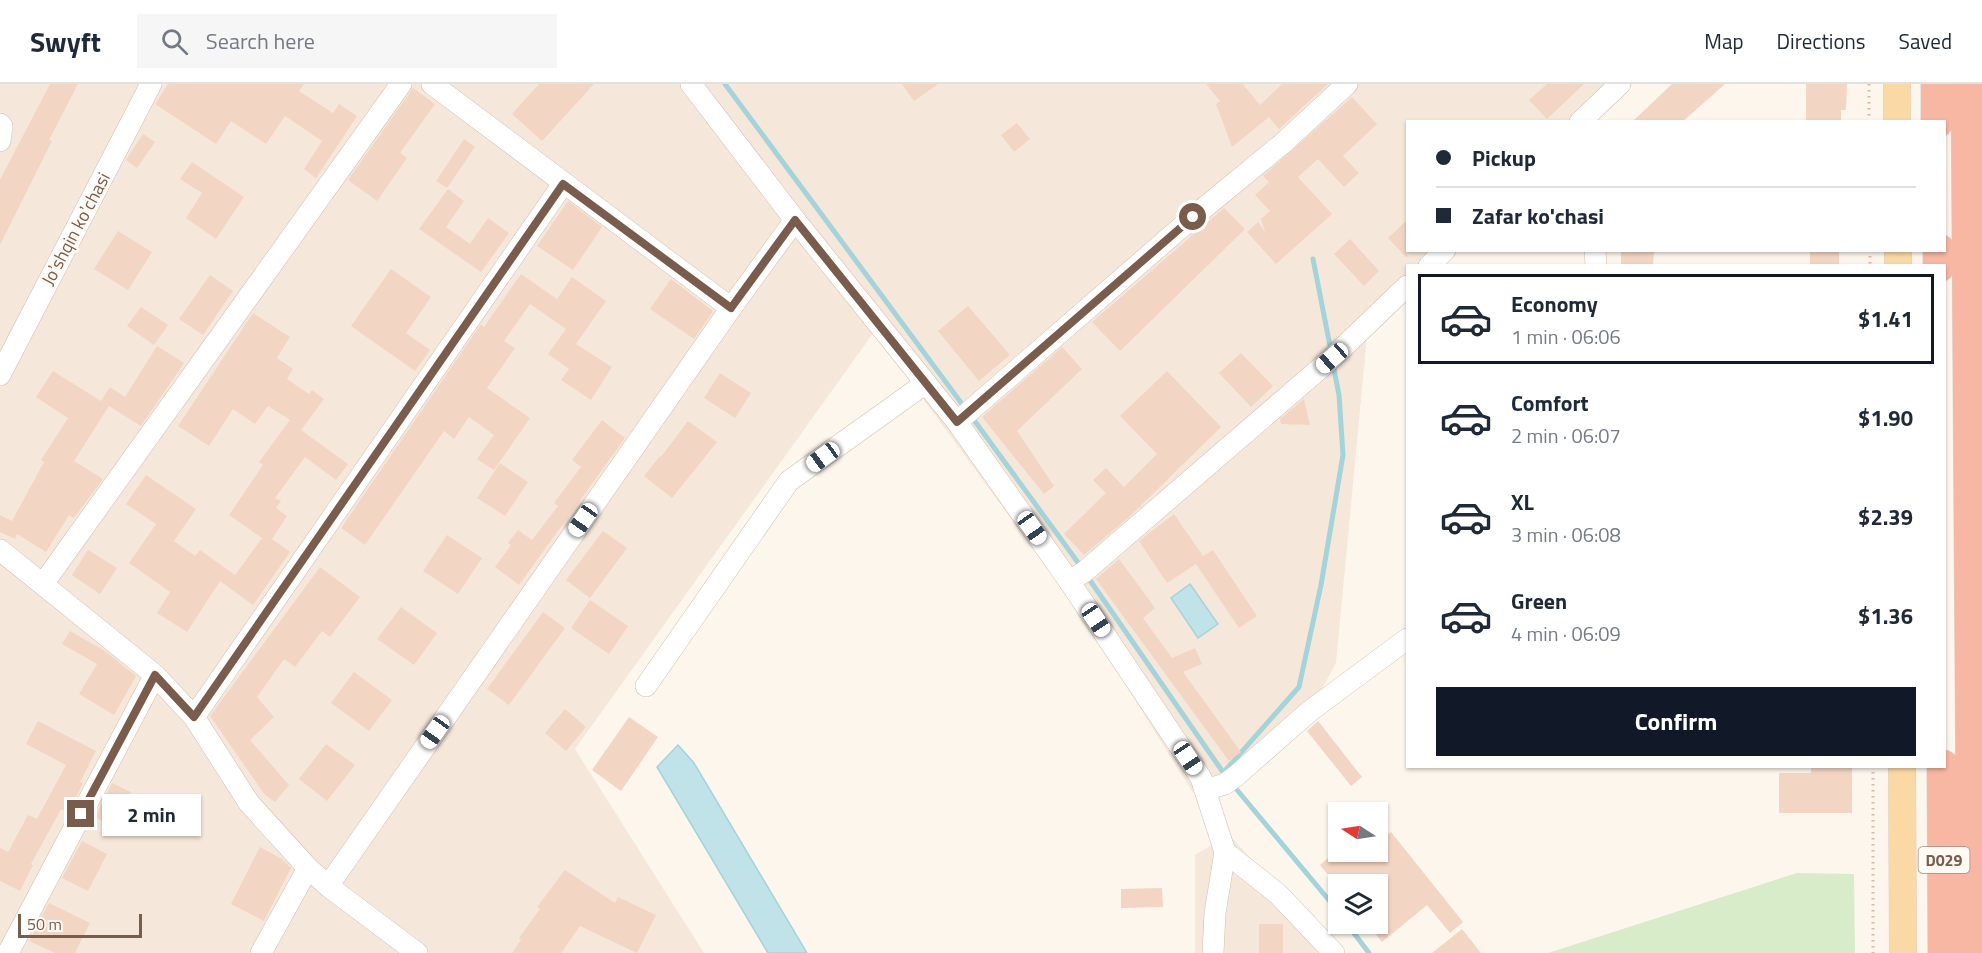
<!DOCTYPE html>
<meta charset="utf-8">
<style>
body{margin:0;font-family:"Titillium Web",sans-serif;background:#f6f6f7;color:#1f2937;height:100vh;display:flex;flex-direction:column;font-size:22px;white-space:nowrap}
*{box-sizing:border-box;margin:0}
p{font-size:20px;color:#747a83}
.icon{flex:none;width:33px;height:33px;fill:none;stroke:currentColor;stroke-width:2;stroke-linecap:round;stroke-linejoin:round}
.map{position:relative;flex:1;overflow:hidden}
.sheet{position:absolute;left:1406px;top:180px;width:540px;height:504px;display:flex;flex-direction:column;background:#fff;border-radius:0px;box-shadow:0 2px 4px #0004}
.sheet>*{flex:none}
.hud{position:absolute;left:1406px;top:36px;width:540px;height:132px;border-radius:0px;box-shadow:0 2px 4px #0004;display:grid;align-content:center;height:132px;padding:0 30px;background:#fff}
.needle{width:39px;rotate:282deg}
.buttons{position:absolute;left:1328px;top:718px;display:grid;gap:12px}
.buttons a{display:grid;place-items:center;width:60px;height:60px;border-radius:0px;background:#fff;box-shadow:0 2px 4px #0004;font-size:30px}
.scale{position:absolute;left:18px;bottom:15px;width:124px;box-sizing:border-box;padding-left:6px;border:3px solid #7a5c4d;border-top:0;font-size:16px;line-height:21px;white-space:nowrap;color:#7a5c4d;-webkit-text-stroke:4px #fffaf3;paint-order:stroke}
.end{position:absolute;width:27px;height:27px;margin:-14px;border:8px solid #7a5c4d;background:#fff;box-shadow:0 0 0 3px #fff}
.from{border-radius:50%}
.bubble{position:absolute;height:42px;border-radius:0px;background:#fff;box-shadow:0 2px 4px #0004;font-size:20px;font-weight:700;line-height:42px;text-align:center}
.car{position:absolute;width:18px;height:36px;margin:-18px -9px;border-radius:8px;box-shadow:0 0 4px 2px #0007;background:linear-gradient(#fff 24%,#345 0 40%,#fff 0 76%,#345 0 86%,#fff 0)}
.hud b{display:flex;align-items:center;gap:21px;height:57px;font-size:22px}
.hud b+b{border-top:2px solid #e0e1e3}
.hud i{width:15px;height:15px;background:#1f2937}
ul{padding:10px 0 0;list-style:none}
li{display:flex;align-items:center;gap:18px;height:90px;margin:0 12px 9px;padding:0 18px;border:3px solid transparent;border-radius:0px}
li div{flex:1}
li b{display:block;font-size:22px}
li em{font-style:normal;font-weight:700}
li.current{border-color:#111827}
li>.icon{width:54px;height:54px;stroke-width:1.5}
.primary-button{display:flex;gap:12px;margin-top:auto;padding:12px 30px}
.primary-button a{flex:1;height:69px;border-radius:0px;background:#111827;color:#fff;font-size:24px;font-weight:700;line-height:69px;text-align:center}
header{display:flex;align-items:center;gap:36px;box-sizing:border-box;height:84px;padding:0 30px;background:#fff;border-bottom:2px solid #e0e1e3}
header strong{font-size:28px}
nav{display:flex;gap:33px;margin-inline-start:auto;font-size:21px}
.search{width:420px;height:54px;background:#f6f6f7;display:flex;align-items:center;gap:15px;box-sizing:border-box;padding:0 21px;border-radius:0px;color:#747a83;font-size:22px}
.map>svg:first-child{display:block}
</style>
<header>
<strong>Swyft</strong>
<div class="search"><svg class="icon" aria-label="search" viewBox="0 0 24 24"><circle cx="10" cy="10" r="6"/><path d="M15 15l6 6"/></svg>Search here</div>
<nav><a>Map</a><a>Directions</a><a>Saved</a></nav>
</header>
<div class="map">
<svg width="1982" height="869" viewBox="0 0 1982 869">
<rect width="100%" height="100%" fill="#fdf6ec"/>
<g fill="#f5e8da">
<polygon points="0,0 1632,0 1593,37 1407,38 1407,166 1457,167 1441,181 1407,182 1407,214 1367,252 1336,579 1310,627 1243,696 1193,709 1084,534 874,248 575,665 704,869 0,869"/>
<polygon points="1229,751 1340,869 1195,869 1195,771"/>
</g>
<polygon fill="#d8ecc9" points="1797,789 1854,790 1855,869 1548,869"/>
<g fill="#bfe3e8" stroke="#a5d3da" stroke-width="1.5">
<polygon points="1190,500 1218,540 1198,554 1171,514"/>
<polygon points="678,661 694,679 807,869 768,869 657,683"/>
</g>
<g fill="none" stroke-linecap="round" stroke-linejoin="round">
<g stroke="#a5d3da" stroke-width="5">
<polyline points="725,0 965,324"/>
<polyline points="1313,175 1331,267"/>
<polyline points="971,332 1082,484"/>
<polyline points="1087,492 1227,694"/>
<polyline points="1223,689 1299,603 1321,501 1343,371 1339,311 1333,280"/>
<polyline points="1233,701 1338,827"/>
<polyline points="1347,840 1369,869"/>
</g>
</g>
<g fill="#f3d5c3">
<polygon points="50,0 78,0 49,56 52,57 0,161 0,96"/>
<polygon points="168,0 304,0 299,7 333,29 339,20 357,32 316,94 304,85 322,57 285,32 266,60 231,37 216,60 155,20"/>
<polygon points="539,0 594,0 542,57 512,30"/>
<polygon points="902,0 938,0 914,17"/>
<polygon points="1206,0 1243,0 1260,21 1282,0 1328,0 1279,45 1269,33 1232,63 1216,20 1220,17"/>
<polygon points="1547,0 1584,0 1547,35 1529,16"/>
<polygon points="1672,0 1725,0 1682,38 1632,38"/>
<polygon points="1806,0 1847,0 1846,26 1841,26 1841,38 1806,38"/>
<polygon points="413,4 435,20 400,69 407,74 377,117 348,96"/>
<polygon points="1352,13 1377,40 1343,72 1359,89 1344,103 1318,75 1298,93 1332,130 1276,180 1247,148 1258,138 1265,148 1261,135 1270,127 1255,111 1269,98 1263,92"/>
<polygon points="1017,39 1030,55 1014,68 1001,51"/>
<polygon points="143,50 155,58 137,84 126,76"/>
<polygon points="464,55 475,63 447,104 436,97"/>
<polygon points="192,78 244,113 216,155 186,134 202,109 180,95"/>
<polygon points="448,105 464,117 446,143 470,160 488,134 509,149 481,188 419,145"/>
<polygon points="568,117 602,143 573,186 537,162"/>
<polygon points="1224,124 1245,145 1120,267 1092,238"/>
<polygon points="1407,136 1407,174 1388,154"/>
<polygon points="118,147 152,168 128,206 94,185"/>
<polygon points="1350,155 1379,187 1364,202 1334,170"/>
<polygon points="1621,166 1654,166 1653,182 1621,182"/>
<rect x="1810" y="166" width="29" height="16"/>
<polygon points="391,185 431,213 406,249 430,266 415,287 351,242"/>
<polygon points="521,190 557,215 572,193 606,217 576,260 612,283 591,316 561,296 569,285 548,270 566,245 530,220 504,257 515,264 487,304 530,334 494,386 477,375 494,351 469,333 454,355 444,347 365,461 341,444 481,240 484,243"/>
<polygon points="210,191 233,207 203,251 179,235"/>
<polygon points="671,195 713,227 694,255 650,225"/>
<polygon points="968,222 1010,271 979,297 938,247"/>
<polygon points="141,223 168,241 154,261 127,242"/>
<polygon points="253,229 290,253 277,274 293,285 287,295 309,310 312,306 324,315 301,346 348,380 336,396 305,373 275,414 281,417 276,424 287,432 272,455 290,468 253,521 220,497 187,548 157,529 170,508 129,479 156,440 126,420 146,391 196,425 174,457 195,472 200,466 235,491 262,454 229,431 263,381 259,378 290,336 268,322 255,340 233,325 209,362 178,342"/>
<polygon points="157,262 184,279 141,342 101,317 110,303 125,313"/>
<polygon points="1062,263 1082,285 1017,347 1054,402 1044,410 982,333"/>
<polygon points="1241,269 1273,302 1251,323 1219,289"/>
<polygon points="53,287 109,322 74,377 103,395 74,434 69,431 46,468 17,450 15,455 0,448 0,431 12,437 44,378 41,376 68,334 36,313"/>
<polygon points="1167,287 1221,343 1130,432 1084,471 1064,450 1106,409 1093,396 1106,384 1124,403 1157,370 1120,332"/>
<polygon points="720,289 751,309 735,334 704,314"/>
<polygon points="1304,315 1310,341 1281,340 1280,335"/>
<polygon points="602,336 625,354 519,501 495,483 511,461 508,459 518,446 532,456 558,422 554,419 581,383 572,376"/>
<polygon points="688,337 717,358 672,414 644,392 660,372 661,373"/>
<polygon points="500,379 528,398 505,432 477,414"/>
<polygon points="1174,430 1203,472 1213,466 1257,532 1239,544 1196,480 1167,499 1139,457"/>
<polygon points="603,447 627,464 590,514 566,496"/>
<polygon points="447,451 482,474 458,510 423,487"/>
<polygon points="88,466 117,484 100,510 72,491"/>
<polygon points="1119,475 1155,524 1143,534 1172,574 1195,564 1202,580 1183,588 1241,668 1229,677 1096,495"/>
<polygon points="320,483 360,513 330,553 322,547 295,583 284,575 257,613 274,633 250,656 289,701 275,718 265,711 210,632"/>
<polygon points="590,516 628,542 609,570 571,544"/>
<polygon points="401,523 437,549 414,581 377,555"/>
<polygon points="543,528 565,544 509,621 487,605"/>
<polygon points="70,547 105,567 136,592 114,631 79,610 97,580 62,560"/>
<polygon points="354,588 392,616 369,647 331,619"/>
<polygon points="565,625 586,643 566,667 545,649"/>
<polygon points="629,633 658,653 621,707 592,686"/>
<polygon points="38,637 96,667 80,698 83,699 68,729 61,725 31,780 33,781 20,807 0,797 0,764 8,768 28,731 37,735 66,681 26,660"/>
<polygon points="1318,637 1362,693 1351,702 1307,647"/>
<polygon points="326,660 355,681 327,717 299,695"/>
<polygon points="1811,682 1852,682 1852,729 1779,729 1779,689 1811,689"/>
<polygon points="112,699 131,708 113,742 95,733"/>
<polygon points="1391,748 1463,838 1450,849 1427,821 1382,858 1368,840 1377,840 1377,801 1338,801 1338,803 1320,781 1335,768 1377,768 1377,760"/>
<polygon points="82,757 107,770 88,807 62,794"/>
<polygon points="260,763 282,775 291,784 264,837 231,820"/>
<polygon points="565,786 615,819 618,813 656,831 637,869 580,842 561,869 512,869 521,856 519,854 540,825 537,823"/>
<polygon points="1162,804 1163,823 1121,824 1121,805"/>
<polygon points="49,819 90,839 75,869 55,869 29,857"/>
<rect x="1259" y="840" width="24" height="29"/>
<polygon points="1462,845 1481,869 1432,869"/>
</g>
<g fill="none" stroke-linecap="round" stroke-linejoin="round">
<g stroke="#d1beb0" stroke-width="22">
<g id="minor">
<polyline points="432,0 731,224"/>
<polyline points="691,0 795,136 957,338 1069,497 1201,694 1225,768 1215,829 1213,869"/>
<polyline points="1580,38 1620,0"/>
<polyline points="0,40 2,42 0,57"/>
<polyline points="1595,166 1596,182"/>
<polyline points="1429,182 1445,166"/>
<polyline points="0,291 151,0"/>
<polyline points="957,338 1193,133 1282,60 1347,0"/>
<polyline points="0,466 155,591 194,633 249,719 308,784 328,802 417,869"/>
<polyline points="1069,497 1084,488 1332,274 1407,202"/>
<polyline points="43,500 401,0"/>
<polyline points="646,602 789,397 926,299"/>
<polyline points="194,633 563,100"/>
<polyline points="1205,706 1225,700 1237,691 1310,627 1407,555"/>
<polyline points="1225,768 1278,810 1334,869"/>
<polyline points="328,802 731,224 795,136"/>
<polyline points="8,869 155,591"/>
<polyline points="261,869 308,784"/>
</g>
</g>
<g stroke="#dad1cd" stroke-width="28">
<g id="major">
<polyline points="1897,0 1897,38"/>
<polyline points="1898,166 1898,182"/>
<polyline points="1902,682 1903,869"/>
</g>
</g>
<g stroke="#dad1cd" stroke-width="33">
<g id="highway">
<polyline points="1937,0 1937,38"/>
<polyline points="1967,0 1973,869"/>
<polyline points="1939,166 1939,182"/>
<polyline points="1943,682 1944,869"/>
</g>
</g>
<g stroke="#d9b8a5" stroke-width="3" stroke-dasharray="1.5 4.5" stroke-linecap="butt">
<polyline points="1869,0 1869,38"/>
<polyline points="1870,166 1870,182"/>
<polyline points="1873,682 1873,869"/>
</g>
<use href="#minor" stroke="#fff" stroke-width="21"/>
<use href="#major" stroke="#fbd9a5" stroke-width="27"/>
<use href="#highway" stroke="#f7b7a3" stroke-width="32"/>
</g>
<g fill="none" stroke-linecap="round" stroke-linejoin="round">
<polyline stroke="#7a5c4d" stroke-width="8" points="81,730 155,591 194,633 563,100 731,224 795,136 957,338 1193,133"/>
</g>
<g text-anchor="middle" stroke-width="5" stroke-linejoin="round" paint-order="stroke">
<rect fill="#fffaf3" stroke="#a28b7f" stroke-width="1.5" x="1918.5" y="763" width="51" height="26" rx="4.5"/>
<g font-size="16" font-weight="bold" fill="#7a5c4d">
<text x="1944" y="782">D029</text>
</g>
<g font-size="18" fill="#7a5c4d" stroke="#fffaf3">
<text transform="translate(76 145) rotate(-62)" y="6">Joʼshqin koʼchasi</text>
</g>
</g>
</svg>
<div class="buttons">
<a><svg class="needle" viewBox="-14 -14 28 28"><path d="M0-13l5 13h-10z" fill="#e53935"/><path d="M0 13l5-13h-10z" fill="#747a83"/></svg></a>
<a><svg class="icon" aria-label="layers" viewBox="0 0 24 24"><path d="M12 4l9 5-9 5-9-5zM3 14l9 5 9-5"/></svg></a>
</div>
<div class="scale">50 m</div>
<i class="end from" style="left:1193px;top:133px"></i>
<i class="end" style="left:81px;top:730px"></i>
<div class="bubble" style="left:102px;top:710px;width:99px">2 min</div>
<i class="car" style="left:1332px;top:274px;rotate:229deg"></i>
<i class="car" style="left:823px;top:373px;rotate:234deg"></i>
<i class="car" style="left:583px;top:436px;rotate:215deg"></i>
<i class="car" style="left:1032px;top:444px;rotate:145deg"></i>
<i class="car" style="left:1096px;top:536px;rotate:146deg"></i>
<i class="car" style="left:435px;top:648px;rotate:215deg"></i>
<i class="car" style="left:1188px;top:674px;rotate:146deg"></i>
<div class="hud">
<b><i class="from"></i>Pickup</b>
<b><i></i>Zafar ko'chasi</b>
</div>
<section class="sheet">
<ul>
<li class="current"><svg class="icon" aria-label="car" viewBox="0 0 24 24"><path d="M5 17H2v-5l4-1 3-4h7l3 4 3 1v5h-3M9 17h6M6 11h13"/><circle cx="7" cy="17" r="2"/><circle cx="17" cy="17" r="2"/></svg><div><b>Economy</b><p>1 min · 06:06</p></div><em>$1.41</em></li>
<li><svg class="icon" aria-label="car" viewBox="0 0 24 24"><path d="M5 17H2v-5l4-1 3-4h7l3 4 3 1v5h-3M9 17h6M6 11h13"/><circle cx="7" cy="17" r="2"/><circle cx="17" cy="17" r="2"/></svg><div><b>Comfort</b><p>2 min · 06:07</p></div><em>$1.90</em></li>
<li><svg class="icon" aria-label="car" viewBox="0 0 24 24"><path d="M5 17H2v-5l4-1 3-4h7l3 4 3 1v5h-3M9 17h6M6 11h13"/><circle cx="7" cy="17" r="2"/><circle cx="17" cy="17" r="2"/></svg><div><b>XL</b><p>3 min · 06:08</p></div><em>$2.39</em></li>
<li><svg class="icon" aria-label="car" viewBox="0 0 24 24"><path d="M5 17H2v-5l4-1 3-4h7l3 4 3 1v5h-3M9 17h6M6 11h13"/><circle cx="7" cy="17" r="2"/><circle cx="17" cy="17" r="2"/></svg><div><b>Green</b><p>4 min · 06:09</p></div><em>$1.36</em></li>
</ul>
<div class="primary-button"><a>Confirm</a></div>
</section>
</div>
